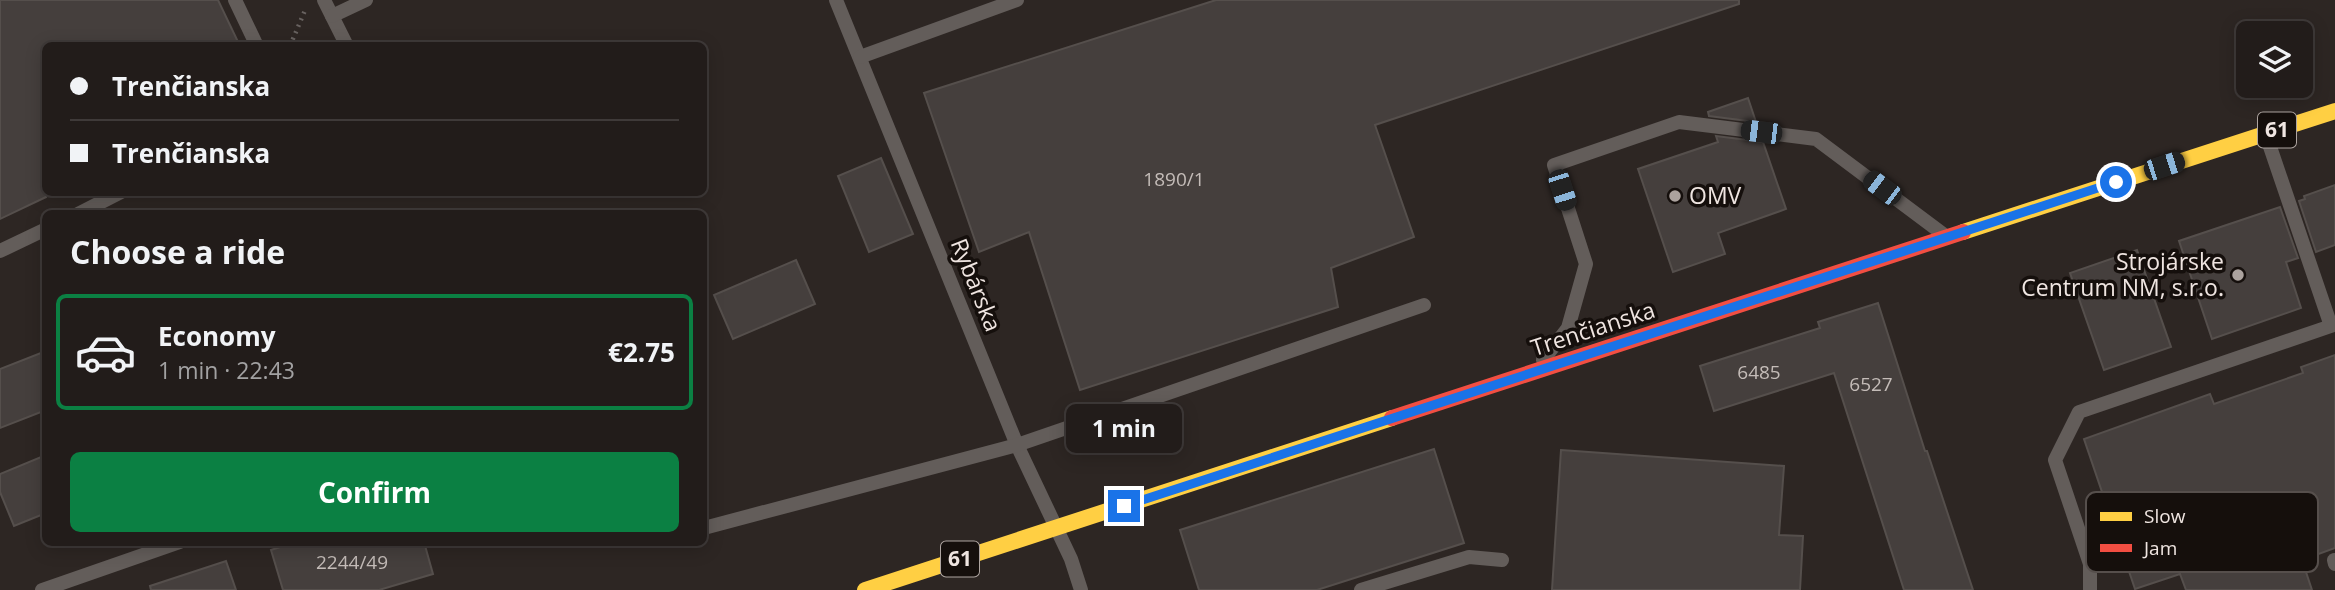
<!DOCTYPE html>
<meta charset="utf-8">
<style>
body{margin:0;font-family:"Open Sans",sans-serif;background:#2e2927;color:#f1f3f6;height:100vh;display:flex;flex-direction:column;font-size:26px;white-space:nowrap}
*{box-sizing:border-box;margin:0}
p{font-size:23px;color:#a2a1a2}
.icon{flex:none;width:38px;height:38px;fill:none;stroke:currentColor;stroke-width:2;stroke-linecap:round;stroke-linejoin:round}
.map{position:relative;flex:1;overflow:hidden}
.sheet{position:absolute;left:42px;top:210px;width:665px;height:336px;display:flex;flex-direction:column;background:#221c1a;border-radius:10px;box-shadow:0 4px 18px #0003,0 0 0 2px #3f3a39}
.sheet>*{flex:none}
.banner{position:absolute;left:42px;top:42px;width:665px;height:154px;border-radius:10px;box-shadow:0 4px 18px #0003,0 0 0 2px #3f3a39;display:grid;align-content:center;height:154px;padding:0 28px;background:#221c1a}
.fabs{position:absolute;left:2236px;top:21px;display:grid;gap:14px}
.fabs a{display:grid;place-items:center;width:77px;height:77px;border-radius:10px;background:#221c1a;box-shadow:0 4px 18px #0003,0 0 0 2px #3f3a39;font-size:35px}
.end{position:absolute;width:32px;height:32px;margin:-16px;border:9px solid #1a73e8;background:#fff;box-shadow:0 0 0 4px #fff}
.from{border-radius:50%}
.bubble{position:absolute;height:49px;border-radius:10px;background:#221c1a;box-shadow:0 4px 18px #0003,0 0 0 2px #3f3a39;font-size:23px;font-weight:700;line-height:49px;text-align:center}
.car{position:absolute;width:21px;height:42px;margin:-21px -10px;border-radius:9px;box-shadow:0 0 5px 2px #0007;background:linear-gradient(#222 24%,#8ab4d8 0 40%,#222 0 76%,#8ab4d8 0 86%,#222 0)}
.banner b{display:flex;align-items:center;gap:24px;height:66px;font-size:26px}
.banner b+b{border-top:2px solid #3f3a39}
.banner i{width:18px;height:18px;background:#f1f3f6}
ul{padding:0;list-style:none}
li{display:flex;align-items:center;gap:21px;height:116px;margin:0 14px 10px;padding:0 14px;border:4px solid transparent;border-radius:10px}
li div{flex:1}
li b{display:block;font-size:26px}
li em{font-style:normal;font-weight:700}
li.selected{border-color:#0b8043}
li>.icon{width:63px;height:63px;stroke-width:1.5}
h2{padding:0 28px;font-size:32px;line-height:84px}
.action{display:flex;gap:14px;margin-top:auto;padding:14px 28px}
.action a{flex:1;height:80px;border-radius:10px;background:#0b8043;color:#fff;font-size:28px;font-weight:700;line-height:80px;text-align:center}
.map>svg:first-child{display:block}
</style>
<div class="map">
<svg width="2335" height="590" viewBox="0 0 2335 590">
<rect width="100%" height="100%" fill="#2d2623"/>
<g fill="#453f3d" stroke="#554f4c" stroke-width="2">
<polygon points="0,0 218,0 240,46 46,46 46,197 0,219"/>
<polygon points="1216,0 1739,0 1739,4 1375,125 1414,237 1331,268 1338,307 1080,390 1029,232 979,252 924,93"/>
<polygon points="1748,98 1756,122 1709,116 1708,112"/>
<polygon points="1716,136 1763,142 1786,209 1718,233 1725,254 1673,272 1638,169 1718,142"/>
<polygon points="881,158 913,234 869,252 838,176"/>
<polygon points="2335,185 2335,245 2316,252 2299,201 2305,199 2304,196"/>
<polygon points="2280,207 2298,258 2286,262 2301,308 2212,339 2179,241"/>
<polygon points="2137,250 2171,347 2104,370 2070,273"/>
<polygon points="796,260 815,304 733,339 714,295"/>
<polygon points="1878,303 1925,451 1927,451 1973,590 1904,590 1834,373 1714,411 1700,366 1820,328 1818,322"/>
<polygon points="46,351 46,410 0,428 0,369"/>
<polygon points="2335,355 2335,548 2302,560 2312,590 2186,590 2180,574 2135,589 2084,439 2210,394 2214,404 2303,373 2301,367"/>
<polygon points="1434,449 1464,543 1317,590 1199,590 1180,530"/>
<polygon points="1561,450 1784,466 1779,535 1803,536 1800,590 1552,590"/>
<polygon points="46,455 46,513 14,526 0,492 0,474"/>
<polygon points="296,542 424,542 433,574 379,590 283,590 271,550"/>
<polygon points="226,561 236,590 151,590 150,586"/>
</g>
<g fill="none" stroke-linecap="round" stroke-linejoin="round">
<polyline stroke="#686260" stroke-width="4.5" stroke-dasharray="2 5" stroke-linecap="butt" points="290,46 306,8"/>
<g stroke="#635d5a" stroke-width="14">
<polyline points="235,0 257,46"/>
<polyline points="324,0 347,46"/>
<polyline points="836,0 1017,445 1071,559 1081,590"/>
<polyline points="332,16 366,0"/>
<polyline points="860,57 1017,0"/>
<polyline points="78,214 121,192"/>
<polyline points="0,251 46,229"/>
<polyline points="1543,360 1568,328 1586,264 1554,165 1679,122 1816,139 1943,234"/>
<polyline points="704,528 1017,445 1424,305"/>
<polyline points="2334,560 2335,564"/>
<polyline points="42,590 180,542"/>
<polyline points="1361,590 1469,557 1502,560"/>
<polyline points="2090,590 2090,564 2055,460 2079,412 2331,326 2266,135"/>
</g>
<g stroke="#ffcf43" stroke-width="16">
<polyline points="1963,232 2335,111"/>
<polyline points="865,590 1392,418"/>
</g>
<polyline stroke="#f24e42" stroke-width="16" points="1392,418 1963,232"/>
</g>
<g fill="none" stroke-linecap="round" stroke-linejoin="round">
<polyline stroke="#1a73e8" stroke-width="9" points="1124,506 2116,182"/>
</g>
<g fill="#aba29e" stroke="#150f0c" stroke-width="2.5">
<circle cx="1675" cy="196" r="7"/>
<circle cx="2238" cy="275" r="7"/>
</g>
<g text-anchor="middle" stroke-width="7" stroke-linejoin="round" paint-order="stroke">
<g font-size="19" fill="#c4bcb8">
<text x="1174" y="186">1890/1</text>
<text x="1759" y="379">6485</text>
<text x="1871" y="391">6527</text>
<text x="352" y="569">2244/49</text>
</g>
<g fill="#150f0c" stroke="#aea5a1" stroke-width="2">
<rect x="2258" y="112.5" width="38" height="35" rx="5"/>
<rect x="941" y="541.5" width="38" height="35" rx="5"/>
</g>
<g font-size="21" font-weight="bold" fill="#efe5e1">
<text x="2277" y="137">61</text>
<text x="960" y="566">61</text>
</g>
<g font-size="23" fill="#efe5e1" stroke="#150f0c" text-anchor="start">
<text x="1689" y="204">OMV</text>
<text x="2224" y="270" text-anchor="end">Strojárske<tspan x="2224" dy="26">Centrum NM, s.r.o.</tspan></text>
</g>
<g font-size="23" fill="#efe5e1" stroke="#150f0c">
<text transform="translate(976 285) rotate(68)" y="8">Rybárska</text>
<text transform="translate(1593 329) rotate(-18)" y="8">Trenčianska</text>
</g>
</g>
<rect x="2086" y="492" width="232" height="80" rx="10" fill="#150f0c" stroke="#564f4c" stroke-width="2"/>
<rect x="2100" y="512" width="32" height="9" fill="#ffcf43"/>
<rect x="2100" y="544" width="32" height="8" fill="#f24e42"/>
<g font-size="19" fill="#efe5e1">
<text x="2144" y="523">Slow</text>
<text x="2144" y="555">Jam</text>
</g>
</svg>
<div class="fabs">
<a><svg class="icon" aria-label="layers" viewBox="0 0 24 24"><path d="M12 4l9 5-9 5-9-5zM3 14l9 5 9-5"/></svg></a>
</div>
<i class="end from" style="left:2116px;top:182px"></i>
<i class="end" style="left:1124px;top:506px"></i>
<div class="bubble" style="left:1066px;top:404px;width:116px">1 min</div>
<i class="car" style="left:1761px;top:132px;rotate:277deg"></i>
<i class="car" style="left:2164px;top:166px;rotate:72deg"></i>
<i class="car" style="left:1882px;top:188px;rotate:307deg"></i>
<i class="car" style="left:1562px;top:190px;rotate:162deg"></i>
<div class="banner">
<b><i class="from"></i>Trenčianska</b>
<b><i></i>Trenčianska</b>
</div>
<section class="sheet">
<h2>Choose a ride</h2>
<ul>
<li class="selected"><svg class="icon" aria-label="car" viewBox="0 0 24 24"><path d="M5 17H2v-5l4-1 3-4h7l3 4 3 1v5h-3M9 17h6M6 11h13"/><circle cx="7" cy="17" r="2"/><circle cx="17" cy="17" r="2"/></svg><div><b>Economy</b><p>1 min · 22:43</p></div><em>€2.75</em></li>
</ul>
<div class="action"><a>Confirm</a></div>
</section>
</div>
